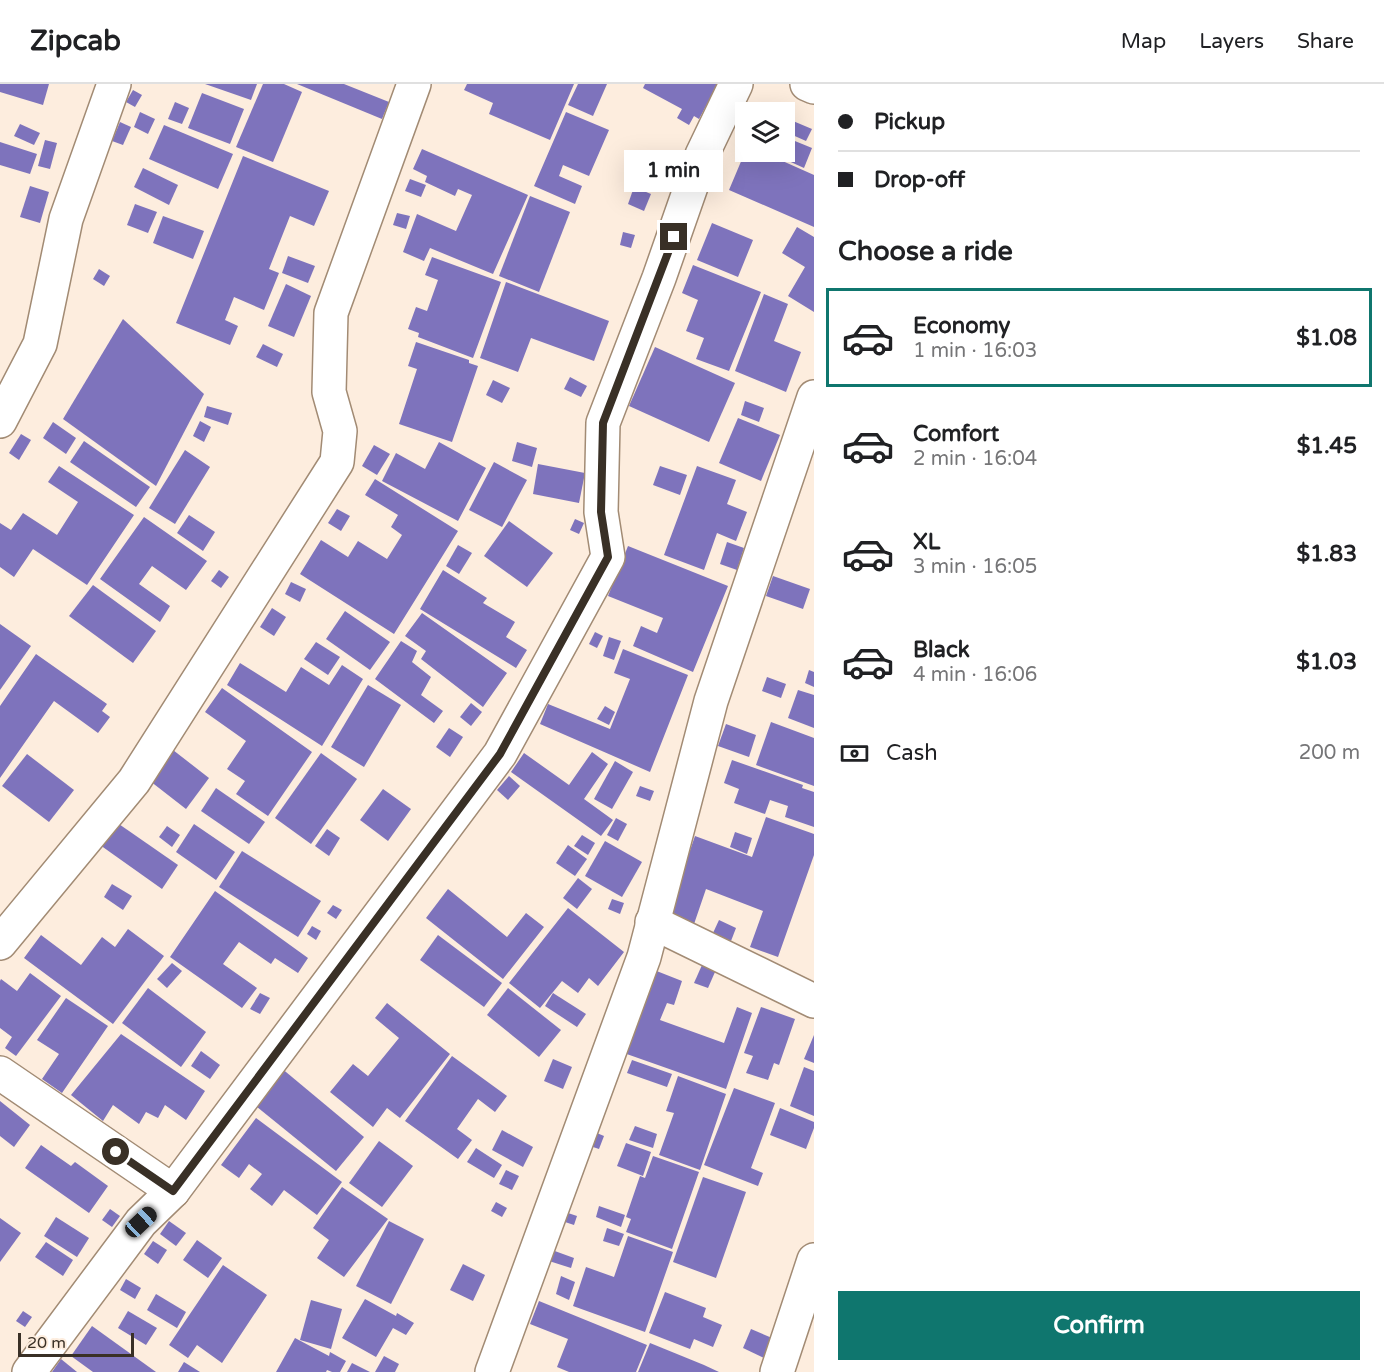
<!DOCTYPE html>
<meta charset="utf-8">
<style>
body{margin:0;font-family:"Varela Round",sans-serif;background:#f6f6f6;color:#202124;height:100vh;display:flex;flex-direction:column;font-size:22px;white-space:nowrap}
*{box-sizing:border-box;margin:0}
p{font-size:20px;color:#757577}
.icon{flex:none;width:33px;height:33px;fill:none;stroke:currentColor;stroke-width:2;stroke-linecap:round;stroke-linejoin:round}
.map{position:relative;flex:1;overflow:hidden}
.sheet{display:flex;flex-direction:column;background:#fff;width:570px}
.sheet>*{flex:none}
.hud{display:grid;align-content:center;height:132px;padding:0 24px;background:#fff}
.controls{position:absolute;left:735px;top:18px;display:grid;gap:12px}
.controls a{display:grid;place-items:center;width:60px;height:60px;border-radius:0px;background:#fff;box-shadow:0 6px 24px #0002;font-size:30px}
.scale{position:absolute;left:18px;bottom:15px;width:116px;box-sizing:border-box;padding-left:6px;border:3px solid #393026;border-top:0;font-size:16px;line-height:21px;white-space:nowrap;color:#393026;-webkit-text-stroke:4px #fdedde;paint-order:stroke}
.end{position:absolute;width:27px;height:27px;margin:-14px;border:8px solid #393026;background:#fff;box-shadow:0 0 0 3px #fff}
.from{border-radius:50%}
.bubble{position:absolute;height:42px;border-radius:0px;background:#fff;box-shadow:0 6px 24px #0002;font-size:20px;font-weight:800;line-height:42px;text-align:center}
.car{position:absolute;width:18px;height:36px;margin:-18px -9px;border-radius:8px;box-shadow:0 0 4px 2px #0007;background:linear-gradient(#222 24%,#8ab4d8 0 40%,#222 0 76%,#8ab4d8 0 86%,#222 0)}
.hud b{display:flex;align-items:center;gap:21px;height:57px;font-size:22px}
.hud b+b{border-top:2px solid #e0e0e0}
.hud i{width:15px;height:15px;background:#202124}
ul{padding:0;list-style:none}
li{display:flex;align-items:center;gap:18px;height:99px;margin:0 12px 9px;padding:0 12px;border:3px solid transparent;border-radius:0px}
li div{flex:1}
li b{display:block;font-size:22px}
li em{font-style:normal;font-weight:800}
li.selected{border-color:#0f766e}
li>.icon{width:54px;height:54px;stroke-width:1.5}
h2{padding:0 24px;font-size:27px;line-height:72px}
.pay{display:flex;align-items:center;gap:15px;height:66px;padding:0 24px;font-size:22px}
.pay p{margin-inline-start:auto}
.button{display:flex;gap:12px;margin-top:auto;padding:12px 24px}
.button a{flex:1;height:69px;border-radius:0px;background:#0f766e;color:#fff;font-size:24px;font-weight:800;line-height:69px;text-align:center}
header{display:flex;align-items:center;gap:36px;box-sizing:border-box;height:84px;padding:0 30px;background:#fff;border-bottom:2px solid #e0e0e0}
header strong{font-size:28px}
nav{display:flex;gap:33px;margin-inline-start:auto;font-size:21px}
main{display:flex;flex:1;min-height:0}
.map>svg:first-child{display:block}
</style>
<header>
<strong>Zipcab</strong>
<nav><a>Map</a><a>Layers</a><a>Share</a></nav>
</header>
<main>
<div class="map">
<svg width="814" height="1288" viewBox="0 0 814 1288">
<rect width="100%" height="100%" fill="#fdedde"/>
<g fill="#7e73bc">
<polygon points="0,0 49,0 43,21 0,8"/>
<polygon points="205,0 257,0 251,16"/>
<polygon points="263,0 284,0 302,8 273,78 236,63"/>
<polygon points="297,0 344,0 389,18 382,35"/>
<polygon points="467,0 574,0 550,56 489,30 493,19 464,6"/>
<polygon points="578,0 607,0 593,32 568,21"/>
<polygon points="645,0 718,0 699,35 694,32 689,41 677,34 682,25 643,4"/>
<polygon points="133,6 142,11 135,23 126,18"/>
<polygon points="202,9 244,25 230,60 188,44"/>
<polygon points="175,18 189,24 182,40 168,35"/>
<polygon points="140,28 155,35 148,50 134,43"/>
<polygon points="566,28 609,46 589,92 563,81 559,92 582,102 575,120 534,102"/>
<polygon points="793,37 812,45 806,57 788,49"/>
<polygon points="120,38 131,43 123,61 112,57"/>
<polygon points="20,40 40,49 34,61 14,52"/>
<polygon points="164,41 233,70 218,105 149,75"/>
<polygon points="790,55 812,64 804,84 782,74"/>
<polygon points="45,56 57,59 50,85 38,82"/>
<polygon points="0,58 37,70 30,90 0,81"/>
<polygon points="422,65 528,111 493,190 430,164 424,177 403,168 417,130 456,147 472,111 458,105 455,112 425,98 427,92 413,85"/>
<polygon points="745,68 770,68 769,71 814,91 814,143 729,106"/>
<polygon points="243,72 329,107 314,142 290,132 269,185 279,189 264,226 234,213 225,236 238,242 230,261 176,239"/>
<polygon points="143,84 178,101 169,121 134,103"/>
<polygon points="410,95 426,101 421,113 405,107"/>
<polygon points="30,102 49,108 40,139 20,133"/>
<polygon points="634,103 651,110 644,127 628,120"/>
<polygon points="530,112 570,128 539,208 499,192"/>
<polygon points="135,120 157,128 148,149 127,141"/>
<polygon points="397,129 410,132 406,145 393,141"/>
<polygon points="163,132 204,147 193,175 153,159"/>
<polygon points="712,139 753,156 738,193 697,176"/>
<polygon points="797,143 814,153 814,228 788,212 805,183 782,169"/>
<polygon points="623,148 635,151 631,164 620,161"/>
<polygon points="288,172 315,182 308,199 282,189"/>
<polygon points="432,173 501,198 473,274 418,253 419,249 408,245 416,223 427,227 438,196 425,191"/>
<polygon points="693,181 761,208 729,287 696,275 704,254 686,247 698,216 682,209"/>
<polygon points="99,185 110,192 104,202 93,195"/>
<polygon points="506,198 609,237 594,277 531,254 518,288 480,274"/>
<polygon points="286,200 311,212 294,253 268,242"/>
<polygon points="764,210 788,220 774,257 801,268 786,308 735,287"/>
<polygon points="123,235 204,310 156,402 63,335"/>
<polygon points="416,258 469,276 469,279 478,282 452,358 399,340 417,285 408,282"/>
<polygon points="263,260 283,270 277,283 256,273"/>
<polygon points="655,263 735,299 709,358 629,322"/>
<polygon points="570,293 587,302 581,313 564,305"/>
<polygon points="493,296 510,304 502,319 486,311"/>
<polygon points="745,317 764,324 759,338 741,331"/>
<polygon points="207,322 232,329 228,341 204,333"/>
<polygon points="738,334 780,351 761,397 719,379"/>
<polygon points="200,337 211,343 204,358 193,352"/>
<polygon points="53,338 76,354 66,370 43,354"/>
<polygon points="21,350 31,356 19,376 9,369"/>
<polygon points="84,357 150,403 136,423 70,378"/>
<polygon points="439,358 486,384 458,437 382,397 396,369 425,385"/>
<polygon points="517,358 537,364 532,383 512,377"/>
<polygon points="374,361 390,370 377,391 362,382"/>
<polygon points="185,366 210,383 175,440 149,424"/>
<polygon points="494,378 527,396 502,443 469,426"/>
<polygon points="538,380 585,389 579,419 533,410"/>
<polygon points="59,382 134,431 87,501 33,465 14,493 0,483 0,439 11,446 23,429 57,451 78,418 48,398"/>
<polygon points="660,382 687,391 680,411 653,401"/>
<polygon points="697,382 736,396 727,420 747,428 736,457 717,449 704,486 664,471"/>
<polygon points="375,395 458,447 394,550 300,490 321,456 348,473 358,457 387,475 402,451 391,443 398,431 365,411"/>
<polygon points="337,425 350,432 341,447 328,439"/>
<polygon points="189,431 215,448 203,467 177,449"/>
<polygon points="144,433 207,477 186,506 152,482 139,500 170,522 160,538 100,495"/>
<polygon points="575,435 584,439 579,450 570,446"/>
<polygon points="509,437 553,469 527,503 484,472"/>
<polygon points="727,458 744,464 737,486 720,480"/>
<polygon points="458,461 472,469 459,490 446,482"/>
<polygon points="628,462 728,502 693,588 633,562 641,542 657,549 663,534 608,512"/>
<polygon points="219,486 229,493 221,504 211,497"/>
<polygon points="443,486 487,514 483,519 515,538 506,553 527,566 516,584 420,525"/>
<polygon points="773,492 810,505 803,525 766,512"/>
<polygon points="291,498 306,505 300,518 285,510"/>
<polygon points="93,501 156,547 133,579 69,532"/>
<polygon points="272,524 286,533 274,552 260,543"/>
<polygon points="345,527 390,558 370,586 326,555"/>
<polygon points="422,529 507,589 483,623 421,575 426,567 405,552"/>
<polygon points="0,540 31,562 0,606"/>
<polygon points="595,548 603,552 597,564 589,560"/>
<polygon points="609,553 621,557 614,576 603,572"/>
<polygon points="401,557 417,567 412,578 431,593 421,611 443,627 434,639 375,595"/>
<polygon points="316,558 340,573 328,591 304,575"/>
<polygon points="623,565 688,591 650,688 540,640 548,620 610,645 630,595 614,589"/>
<polygon points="36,570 107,620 102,627 110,633 98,649 54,617 0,694 0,622"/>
<polygon points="240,579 286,608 301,583 329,601 342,581 363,595 322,662 227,601"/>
<polygon points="809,586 814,588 814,603 805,599"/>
<polygon points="767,593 786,600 781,614 762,607"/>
<polygon points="368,601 401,621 364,683 331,663"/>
<polygon points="222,604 312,668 268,732 236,710 245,697 227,685 246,657 205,628"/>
<polygon points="798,606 814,611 814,644 788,634"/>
<polygon points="471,619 482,628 471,642 460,633"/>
<polygon points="605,622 615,628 609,641 597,635"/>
<polygon points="771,638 814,654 814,702 756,681"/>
<polygon points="726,640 756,651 749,673 718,662"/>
<polygon points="449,644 463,653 450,673 436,663"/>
<polygon points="173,666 209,694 186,725 150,697"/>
<polygon points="592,668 608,680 584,715 613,736 601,752 511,688 524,669 569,701"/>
<polygon points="321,669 357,695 311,760 275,734"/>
<polygon points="27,670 74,706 49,738 2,702"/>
<polygon points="732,676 803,701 802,704 814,708 814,743 785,733 788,722 770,716 765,730 734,719 739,705 724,699"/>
<polygon points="615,677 633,688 612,725 594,715"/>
<polygon points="509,692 520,702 508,716 497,706"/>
<polygon points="640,702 654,707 650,717 636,712"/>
<polygon points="216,704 265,738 249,760 201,727"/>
<polygon points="383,705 411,725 388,757 360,736"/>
<polygon points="766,733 814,750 814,771 778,873 750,863 763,827 706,805 693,843 667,833 695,752 752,773"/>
<polygon points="616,734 627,740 618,757 607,751"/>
<polygon points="116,738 178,781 162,805 100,761"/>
<polygon points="194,740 235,768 216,796 176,768"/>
<polygon points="167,742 180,751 172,763 159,753"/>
<polygon points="327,745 340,754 329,772 315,762"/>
<polygon points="735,748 752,754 747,770 730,763"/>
<polygon points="582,751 595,759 588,771 574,762"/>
<polygon points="605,757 642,778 622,813 585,792"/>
<polygon points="568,761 587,775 575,792 556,779"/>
<polygon points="242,767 321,817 298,853 219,803"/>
<polygon points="578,794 592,805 577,825 563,814"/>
<polygon points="112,800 132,812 123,826 104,813"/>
<polygon points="448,805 507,853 526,829 544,843 503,895 426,834"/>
<polygon points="215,807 308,874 298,889 275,874 271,880 239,858 223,880 257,904 242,924 170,873"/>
<polygon points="612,815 624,819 620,830 608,825"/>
<polygon points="333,821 342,826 336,835 327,829"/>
<polygon points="568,824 624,868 598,902 589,894 578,909 562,897 540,924 509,899"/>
<polygon points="719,836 736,844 731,857 713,849"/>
<polygon points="312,842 321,847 316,856 307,850"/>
<polygon points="128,845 164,872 113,940 24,874 41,851 81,881 102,853 115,863"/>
<polygon points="438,851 502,899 484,923 420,876"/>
<polygon points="172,879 182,887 167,904 157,895"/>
<polygon points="702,881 715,888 708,904 694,899"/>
<polygon points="649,884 682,897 674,921 667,919 660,936 724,959 737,923 752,929 726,1005 621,968"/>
<polygon points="30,889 61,912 16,972 5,964 12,953 0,944 0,897 1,895 17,907"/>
<polygon points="148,904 206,948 181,983 122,939"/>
<polygon points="508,904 561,946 539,973 487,931"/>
<polygon points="260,909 270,914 260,930 250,925"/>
<polygon points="553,909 586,930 577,943 545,922"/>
<polygon points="66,914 108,942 62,1009 42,995 59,970 37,956"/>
<polygon points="387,919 450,970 400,1034 387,1024 373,1043 330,1008 353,980 368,992 399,954 375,934"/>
<polygon points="761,923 795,935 779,981 774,979 768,996 746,989 753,972 744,969"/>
<polygon points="121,950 205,1007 186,1036 165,1021 158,1034 146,1028 139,1040 113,1021 103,1037 71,1011"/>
<polygon points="814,951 814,979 804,975"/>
<polygon points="201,967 220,981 210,995 191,982"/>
<polygon points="452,972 507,1012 495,1028 478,1015 457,1045 472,1056 458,1075 405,1037"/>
<polygon points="553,975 572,983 563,1005 544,997"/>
<polygon points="632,976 672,990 667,1003 627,989"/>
<polygon points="280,983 364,1053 336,1087 251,1018"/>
<polygon points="804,983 814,987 814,1032 790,1022"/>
<polygon points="678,992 726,1010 700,1086 659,1071 674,1029 666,1027"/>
<polygon points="734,1004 775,1019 751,1084 763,1089 758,1102 704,1081"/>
<polygon points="0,1017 30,1041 14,1063 0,1052"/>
<polygon points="780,1024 814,1038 814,1044 806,1065 770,1051"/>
<polygon points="256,1034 342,1098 317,1131 284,1106 272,1122 250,1105 262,1090 249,1080 239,1094 221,1081"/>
<polygon points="635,1042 657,1050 653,1064 629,1056"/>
<polygon points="502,1046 533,1063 523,1083 492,1066"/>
<polygon points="592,1047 604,1052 599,1065 587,1061"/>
<polygon points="379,1057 413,1082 382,1123 349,1099"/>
<polygon points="626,1059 651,1068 643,1092 617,1082"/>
<polygon points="41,1061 71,1082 75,1078 108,1102 89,1129 25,1084"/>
<polygon points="476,1064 502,1081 494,1094 467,1078"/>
<polygon points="653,1072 699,1088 672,1165 626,1148 631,1135 626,1133 640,1092 645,1094"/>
<polygon points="506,1086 519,1092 512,1106 499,1100"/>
<polygon points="703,1093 746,1108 716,1194 673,1178"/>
<polygon points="342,1103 388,1135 344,1193 317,1174 329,1156 313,1144"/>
<polygon points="496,1118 507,1124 502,1133 491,1127"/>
<polygon points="599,1122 625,1131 621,1143 596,1133"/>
<polygon points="110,1125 120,1132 112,1143 102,1136"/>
<polygon points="565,1128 577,1132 574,1141 562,1137"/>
<polygon points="56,1133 89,1154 77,1173 44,1152"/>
<polygon points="0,1134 21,1149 0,1178"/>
<polygon points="169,1137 186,1149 176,1162 160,1150"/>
<polygon points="389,1137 424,1155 391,1220 356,1202"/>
<polygon points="607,1144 624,1150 619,1162 603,1157"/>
<polygon points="628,1152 673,1168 645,1248 573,1222 586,1183 614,1193"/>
<polygon points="197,1156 222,1174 208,1194 183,1176"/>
<polygon points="153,1157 167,1166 158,1180 144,1170"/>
<polygon points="46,1158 73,1176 63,1192 35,1173"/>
<polygon points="552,1166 574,1174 571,1184 549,1177"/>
<polygon points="463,1180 485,1191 473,1217 450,1206"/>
<polygon points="223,1181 267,1211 222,1279 197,1261 188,1274 169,1261"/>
<polygon points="561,1192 575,1198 569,1216 556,1210"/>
<polygon points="126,1195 141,1204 135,1215 120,1206"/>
<polygon points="665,1208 706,1224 703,1233 722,1241 713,1263 694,1255 690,1265 649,1249"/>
<polygon points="156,1210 186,1228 177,1244 147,1226"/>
<polygon points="365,1215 396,1232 397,1229 414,1239 406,1251 393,1244 376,1273 342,1254"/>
<polygon points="311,1216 342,1225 331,1265 300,1256"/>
<polygon points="539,1217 647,1261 636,1288 569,1288 557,1283 568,1255 530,1240"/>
<polygon points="23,1227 32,1233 25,1243 16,1237"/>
<polygon points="128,1227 157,1244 146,1261 118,1244"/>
<polygon points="92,1242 156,1288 93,1288 71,1272"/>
<polygon points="751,1245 772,1254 764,1274 743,1264"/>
<polygon points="295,1254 329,1272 330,1268 346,1277 340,1288 332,1288 327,1286 326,1288 276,1288"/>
<polygon points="650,1259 704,1281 719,1288 638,1288"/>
<polygon points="384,1272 399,1280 395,1288 375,1288"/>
<polygon points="61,1275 77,1288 52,1288"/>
<polygon points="184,1278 200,1288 178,1288"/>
<polygon points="352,1279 370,1288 347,1288"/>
</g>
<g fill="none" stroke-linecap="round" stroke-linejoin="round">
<g stroke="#a28b74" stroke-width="36">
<g id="street">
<polyline points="807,0 814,3"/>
<polyline points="0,337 40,260 66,135 114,0"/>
<polyline points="652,838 814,917"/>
<polyline points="0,859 134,697 337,378 340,347 329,308 331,229 414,0"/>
<polyline points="0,989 173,1107"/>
<polyline points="29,1288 141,1138 173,1107 500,670 608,473 601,428 603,339 659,194 702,71 736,0"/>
<polyline points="492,1288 644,873 711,617 814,313"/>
<polyline points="777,1288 814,1176"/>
</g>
</g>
<use href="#street" stroke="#fff" stroke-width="33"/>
</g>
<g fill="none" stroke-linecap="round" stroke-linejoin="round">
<polyline stroke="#393026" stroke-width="8" points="116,1068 173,1107 500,670 608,473 601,428 603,339 674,153"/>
</g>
</svg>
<div class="controls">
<a><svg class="icon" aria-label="layers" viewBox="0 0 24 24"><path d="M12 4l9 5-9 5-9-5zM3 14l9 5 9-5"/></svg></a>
</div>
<div class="scale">20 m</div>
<i class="end from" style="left:116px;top:1068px"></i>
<i class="end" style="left:674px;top:153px"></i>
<div class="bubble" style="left:624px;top:66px;width:99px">1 min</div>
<i class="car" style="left:141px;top:1138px;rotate:47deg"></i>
</div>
<section class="sheet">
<div class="hud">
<b><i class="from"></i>Pickup</b>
<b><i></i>Drop-off</b>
</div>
<h2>Choose a ride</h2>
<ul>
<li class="selected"><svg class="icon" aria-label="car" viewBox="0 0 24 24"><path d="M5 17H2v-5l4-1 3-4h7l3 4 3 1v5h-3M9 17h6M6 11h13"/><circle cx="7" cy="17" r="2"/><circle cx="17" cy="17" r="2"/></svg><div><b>Economy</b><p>1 min · 16:03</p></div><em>$1.08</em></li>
<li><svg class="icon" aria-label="car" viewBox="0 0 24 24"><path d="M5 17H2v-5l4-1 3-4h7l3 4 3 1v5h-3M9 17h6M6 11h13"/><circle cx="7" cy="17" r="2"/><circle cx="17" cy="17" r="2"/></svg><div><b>Comfort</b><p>2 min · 16:04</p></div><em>$1.45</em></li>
<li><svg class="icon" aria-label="car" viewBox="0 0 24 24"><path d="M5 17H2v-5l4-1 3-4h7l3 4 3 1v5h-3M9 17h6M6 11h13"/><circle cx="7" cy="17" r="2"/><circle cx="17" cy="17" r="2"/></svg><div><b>XL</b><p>3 min · 16:05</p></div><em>$1.83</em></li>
<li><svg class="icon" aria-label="car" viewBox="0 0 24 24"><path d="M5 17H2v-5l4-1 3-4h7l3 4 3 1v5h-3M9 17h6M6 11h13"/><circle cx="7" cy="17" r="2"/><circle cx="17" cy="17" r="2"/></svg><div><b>Black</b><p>4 min · 16:06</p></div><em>$1.03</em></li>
</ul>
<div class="pay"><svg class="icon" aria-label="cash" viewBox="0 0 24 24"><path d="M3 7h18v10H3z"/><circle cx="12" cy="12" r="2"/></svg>Cash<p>200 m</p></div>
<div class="button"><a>Confirm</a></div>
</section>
</main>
